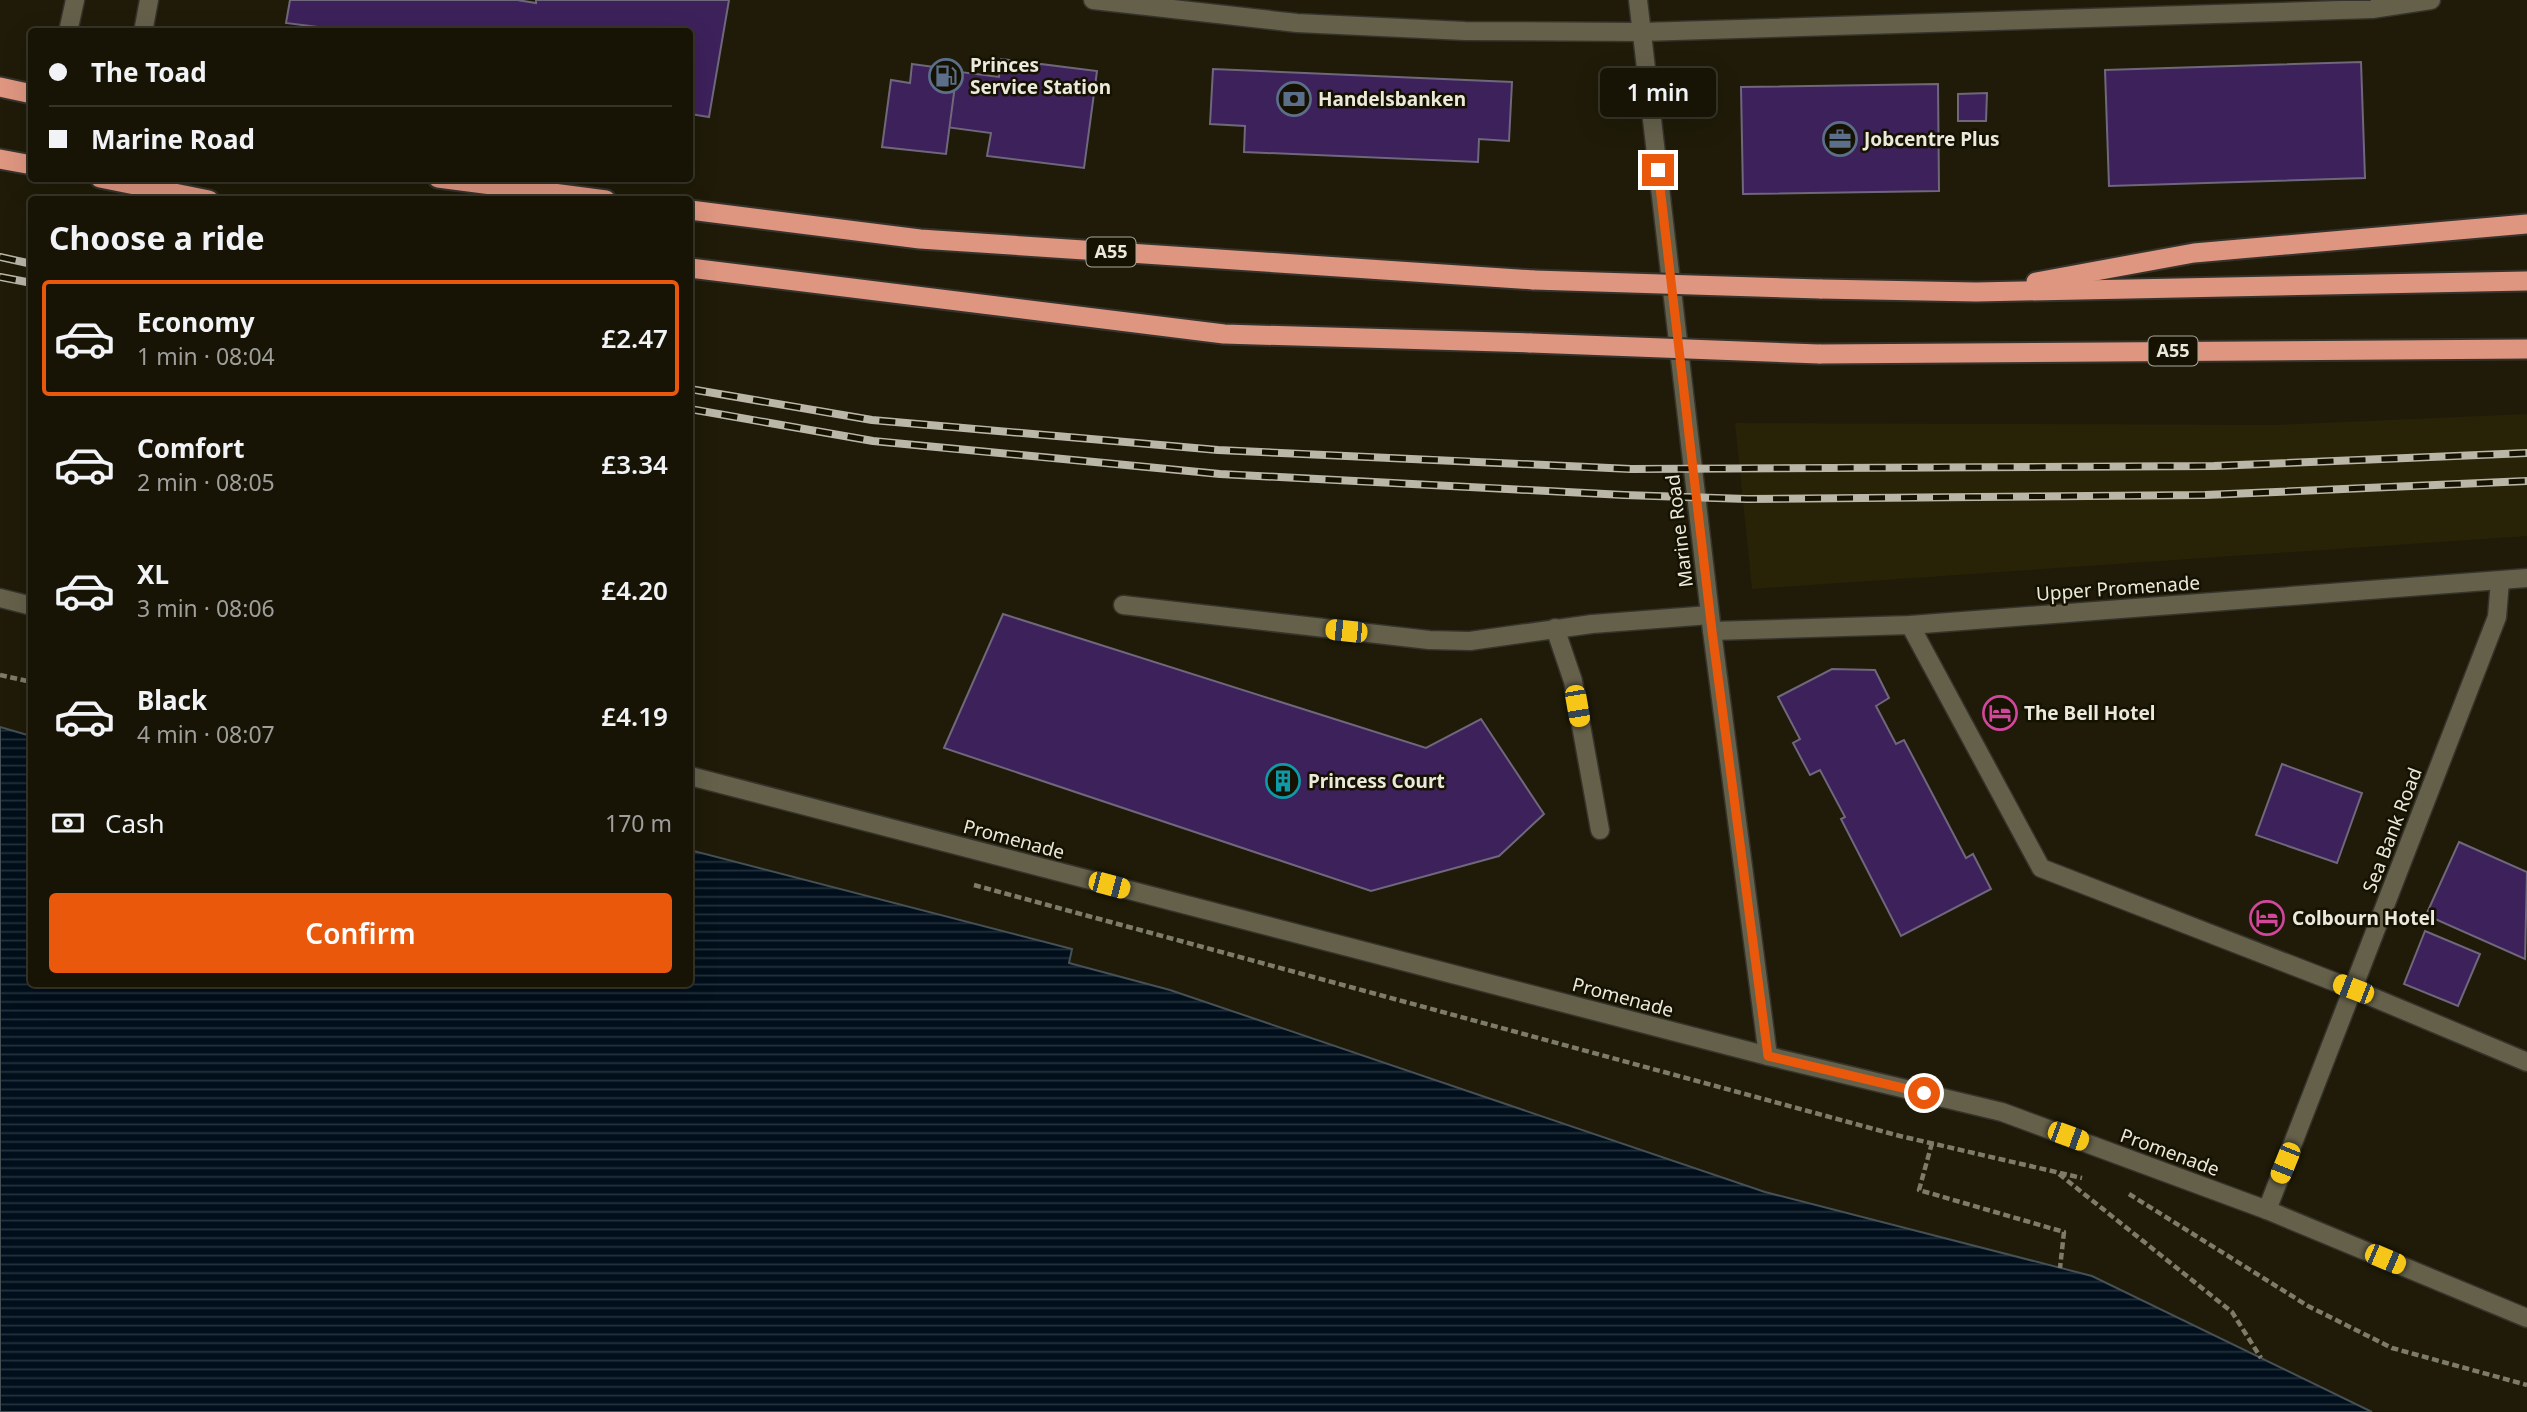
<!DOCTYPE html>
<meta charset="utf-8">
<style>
body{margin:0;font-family:"Noto Sans",sans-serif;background:#201d10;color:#f1f3f6;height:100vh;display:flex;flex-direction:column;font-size:26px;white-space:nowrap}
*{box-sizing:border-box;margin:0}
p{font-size:23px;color:#9e9e9b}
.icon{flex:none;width:38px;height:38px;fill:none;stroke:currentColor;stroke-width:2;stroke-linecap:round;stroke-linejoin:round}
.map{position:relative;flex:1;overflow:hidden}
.panel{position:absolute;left:28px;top:196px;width:665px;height:791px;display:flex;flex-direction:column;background:#171406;border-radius:7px;box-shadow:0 7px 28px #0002,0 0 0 2px #363328}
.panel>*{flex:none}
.top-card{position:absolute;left:28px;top:28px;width:665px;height:154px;border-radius:7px;box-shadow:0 7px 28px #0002,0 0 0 2px #363328;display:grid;align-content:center;height:154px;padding:0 21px;background:#171406}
.end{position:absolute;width:32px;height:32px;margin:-16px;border:9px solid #ea580c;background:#fff;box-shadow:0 0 0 4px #fff}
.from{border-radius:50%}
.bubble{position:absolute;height:49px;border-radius:7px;background:#171406;box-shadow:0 7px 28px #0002,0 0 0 2px #363328;font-size:23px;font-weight:600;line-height:49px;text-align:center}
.car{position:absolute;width:21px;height:42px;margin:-21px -10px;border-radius:9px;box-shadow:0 0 5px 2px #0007;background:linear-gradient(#f5c518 24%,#345 0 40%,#f5c518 0 76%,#345 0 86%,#f5c518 0)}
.top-card b{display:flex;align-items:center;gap:24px;height:66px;font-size:26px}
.top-card b+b{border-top:2px solid #363328}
.top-card i{width:18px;height:18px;background:#f1f3f6}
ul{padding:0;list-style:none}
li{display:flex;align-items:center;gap:21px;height:116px;margin:0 14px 10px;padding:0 7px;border:4px solid transparent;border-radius:7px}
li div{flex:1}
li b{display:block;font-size:26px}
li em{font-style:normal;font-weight:600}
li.on{border-color:#ea580c}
li>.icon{width:63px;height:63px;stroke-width:1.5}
h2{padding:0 21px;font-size:32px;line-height:84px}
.pay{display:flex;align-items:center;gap:18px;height:77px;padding:0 21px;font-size:26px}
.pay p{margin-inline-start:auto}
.cta{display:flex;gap:14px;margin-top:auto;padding:14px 21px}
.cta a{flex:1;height:80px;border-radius:7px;background:#ea580c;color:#fff;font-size:28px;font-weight:600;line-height:80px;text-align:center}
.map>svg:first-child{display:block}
</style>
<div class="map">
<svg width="2527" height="1412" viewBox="0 0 2527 1412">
<defs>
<pattern id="water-rules" width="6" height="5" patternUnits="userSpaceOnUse" patternTransform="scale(1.75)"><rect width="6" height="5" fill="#000f1b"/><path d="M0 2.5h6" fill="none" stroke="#25323c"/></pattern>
</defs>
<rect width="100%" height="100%" fill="#1f1b08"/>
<polygon fill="#282207" points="2527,414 2527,536 1752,589 1735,423 2277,425"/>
<polygon fill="url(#water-rules)" stroke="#465055" stroke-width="2" points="0,727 31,736 32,984 690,984 690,850 1072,949 1069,963 1170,990 1765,1192 2092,1276 2372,1412 0,1412"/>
<g fill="#3d215b" stroke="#6f677c" stroke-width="2">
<polygon points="290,0 517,0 536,3 536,0 729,0 709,117 690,114 690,32 317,32 317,27 286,23"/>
<polygon points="1001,59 1097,71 1084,168 987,156 991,133 938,126 945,70 999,77"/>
<polygon points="2361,62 2365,178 2109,186 2105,70"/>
<polygon points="912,64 957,70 946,154 882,147 891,80 910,83"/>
<polygon points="1213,69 1512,82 1509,141 1479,139 1478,162 1244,152 1245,126 1210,124"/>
<polygon points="1938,84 1939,191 1743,194 1741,87"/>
<polygon points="1987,93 1986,121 1958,121 1958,94"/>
<polygon points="1003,614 1426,748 1481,719 1544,814 1499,856 1371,891 944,748"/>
<polygon points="1832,669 1875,670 1889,698 1876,706 1896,744 1904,740 1966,858 1973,854 1991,889 1901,936 1841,819 1845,817 1820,770 1810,775 1793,743 1800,739 1778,697"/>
<polygon points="2282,764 2362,793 2337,863 2256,835"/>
<polygon points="2459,842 2527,872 2525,959 2426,915"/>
<polygon points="2425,931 2480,954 2458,1006 2404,984"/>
</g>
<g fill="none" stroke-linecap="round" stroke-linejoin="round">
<g stroke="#36332c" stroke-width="21">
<g id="service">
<polyline points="68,32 75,0"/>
<polyline points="143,32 149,0"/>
<polyline points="1910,625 2041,868 2353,989 2527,1062"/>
</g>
</g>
<g stroke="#36332c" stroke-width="21">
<g id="minor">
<polyline points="1638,0 1712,631 1768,1056"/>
<polyline points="1123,605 1429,640 1470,641 1592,624 1710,615"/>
<polyline points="1555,628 1573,681 1600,830"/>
<polyline points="1712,631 1910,625 2527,578"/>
<polyline points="2267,1210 2497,617 2500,581"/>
</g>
</g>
<g stroke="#36332c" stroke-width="21">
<g id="tertiary">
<polyline points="0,598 32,606"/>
<polyline points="690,776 1768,1056 2002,1112 2267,1210 2527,1318"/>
</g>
</g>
<g stroke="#36332c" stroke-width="21">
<polyline id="secondary" points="1093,0 1297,23 1465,31 1642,32 2372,9 2431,0"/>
</g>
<g stroke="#36332c" stroke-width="23">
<g id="trunk">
<polyline points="0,87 32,94"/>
<polyline points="0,159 32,165"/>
<polyline points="100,178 209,200"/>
<polyline points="438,178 606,200"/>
<polyline points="690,210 920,239 1534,280"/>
<polyline points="690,268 1224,334 1531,343"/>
<polyline points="2036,282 2194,253 2527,224"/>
<polyline points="1820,289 1976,292 2527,281"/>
<polyline points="1819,354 2527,349"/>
</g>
</g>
<g stroke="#7e7b6a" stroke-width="4.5" stroke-dasharray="7 3.5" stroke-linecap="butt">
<polyline points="0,675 32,682"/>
<polyline points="974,885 1900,1136 2082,1178"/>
<polyline points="1932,1143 1919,1190 2064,1232 2060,1268"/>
<polyline points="2059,1174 2232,1312 2261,1358"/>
<polyline points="2129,1194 2308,1306 2392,1348 2527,1385"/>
</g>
<use href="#service" stroke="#64604a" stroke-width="18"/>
<use href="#minor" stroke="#64604a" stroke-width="18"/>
<use href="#tertiary" stroke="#64604a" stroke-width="18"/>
<use href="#secondary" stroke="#64604a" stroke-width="18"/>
<use href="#trunk" stroke="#de9680" stroke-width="19"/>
<g stroke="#bab7a9" stroke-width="8">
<g id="rail">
<polyline points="0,257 32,264"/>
<polyline points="0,277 32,283"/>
<polyline points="690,389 872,420 1218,450 1631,469 2214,466 2527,453"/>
<polyline points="690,409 873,441 1220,474 1624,495 1747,499 2205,495 2527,481"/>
</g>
</g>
<use href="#rail" stroke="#161202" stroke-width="5" stroke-dasharray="16" stroke-linecap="butt"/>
<g stroke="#36332c" stroke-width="23" stroke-linecap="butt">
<g id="trunk-bridge">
<polyline points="1534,280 1820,289"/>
<polyline points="1531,343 1819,354"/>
</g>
</g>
<use href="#trunk-bridge" stroke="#de9680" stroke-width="19"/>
</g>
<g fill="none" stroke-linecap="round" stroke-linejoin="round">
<polyline stroke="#ea580c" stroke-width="9" points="1658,170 1712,631 1768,1056 1924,1093"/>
</g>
<defs>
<g id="fuel-ring" transform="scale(1.75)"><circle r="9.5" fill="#161202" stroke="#5c6f8a" stroke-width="1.5"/><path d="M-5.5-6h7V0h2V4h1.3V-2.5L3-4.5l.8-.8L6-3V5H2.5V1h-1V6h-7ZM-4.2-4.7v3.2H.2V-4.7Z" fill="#5c6f8a"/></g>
<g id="bank-ring" transform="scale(1.75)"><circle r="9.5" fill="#161202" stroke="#5c6f8a" stroke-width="1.5"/><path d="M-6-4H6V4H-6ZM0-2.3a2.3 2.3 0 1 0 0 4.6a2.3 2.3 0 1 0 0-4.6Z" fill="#5c6f8a"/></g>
<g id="office-ring" transform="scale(1.75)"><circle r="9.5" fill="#161202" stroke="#5c6f8a" stroke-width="1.5"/><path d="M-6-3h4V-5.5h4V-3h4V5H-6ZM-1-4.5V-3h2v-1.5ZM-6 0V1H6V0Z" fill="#5c6f8a"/></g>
<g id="hotel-ring" transform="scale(1.75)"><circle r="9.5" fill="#161202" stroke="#d1479c" stroke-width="1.5"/><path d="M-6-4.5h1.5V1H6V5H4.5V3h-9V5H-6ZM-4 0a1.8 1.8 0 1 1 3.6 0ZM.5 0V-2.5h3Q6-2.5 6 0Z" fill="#d1479c"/></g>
<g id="building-ring" transform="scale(1.75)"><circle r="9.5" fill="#161202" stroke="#0f9aa8" stroke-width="1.5"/><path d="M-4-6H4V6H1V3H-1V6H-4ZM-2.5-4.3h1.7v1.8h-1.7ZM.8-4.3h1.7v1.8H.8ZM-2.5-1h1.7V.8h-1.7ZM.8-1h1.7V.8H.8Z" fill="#0f9aa8"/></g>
</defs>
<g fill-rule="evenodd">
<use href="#fuel-ring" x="946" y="76"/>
<use href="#bank-ring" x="1294" y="99"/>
<use href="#office-ring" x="1840" y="139"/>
<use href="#hotel-ring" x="2000" y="713"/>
<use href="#building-ring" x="1283" y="781"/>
<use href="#hotel-ring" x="2267" y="918"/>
</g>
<g text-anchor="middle" stroke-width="5" stroke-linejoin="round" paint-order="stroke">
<g fill="#161202" stroke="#aba89b" stroke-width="2">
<rect x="1086.5" y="237.5" width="49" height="29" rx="5"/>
<rect x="2148.5" y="336.5" width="49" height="29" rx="5"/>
</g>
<g font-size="18" font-weight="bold" fill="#ebe9dc">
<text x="1111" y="258">A55</text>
<text x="2173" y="357">A55</text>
</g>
<g font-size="19" font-weight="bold" fill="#ebe9dc" stroke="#161202" text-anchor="start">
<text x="970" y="72">Princes<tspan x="970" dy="22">Service Station</tspan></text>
<text x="1318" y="106">Handelsbanken</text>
<text x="1864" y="146">Jobcentre Plus</text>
<text x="2024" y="720">The Bell Hotel</text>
<text x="1308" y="788">Princess Court</text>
<text x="2292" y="925">Colbourn Hotel</text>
</g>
<g font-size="19" fill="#ebe9dc" stroke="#161202">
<text transform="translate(1679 531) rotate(-97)" y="7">Marine Road</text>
<text transform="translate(2118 588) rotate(-4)" y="7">Upper Promenade</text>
<text transform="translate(2392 830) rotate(-69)" y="7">Sea Bank Road</text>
<text transform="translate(1014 839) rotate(15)" y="7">Promenade</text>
<text transform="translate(1623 997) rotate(15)" y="7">Promenade</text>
<text transform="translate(2170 1152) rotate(20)" y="7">Promenade</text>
</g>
</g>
</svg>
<i class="end from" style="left:1924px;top:1093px"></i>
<i class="end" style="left:1658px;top:170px"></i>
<div class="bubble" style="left:1600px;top:68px;width:116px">1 min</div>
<i class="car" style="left:1346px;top:631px;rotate:276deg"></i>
<i class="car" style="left:1577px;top:706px;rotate:170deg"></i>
<i class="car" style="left:1109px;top:885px;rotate:105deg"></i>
<i class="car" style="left:2353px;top:989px;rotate:291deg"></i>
<i class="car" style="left:2068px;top:1136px;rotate:110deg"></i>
<i class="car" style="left:2285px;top:1163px;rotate:202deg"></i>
<i class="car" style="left:2385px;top:1259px;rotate:113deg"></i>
<div class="top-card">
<b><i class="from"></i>The Toad</b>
<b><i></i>Marine Road</b>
</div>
<section class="panel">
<h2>Choose a ride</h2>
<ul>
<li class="on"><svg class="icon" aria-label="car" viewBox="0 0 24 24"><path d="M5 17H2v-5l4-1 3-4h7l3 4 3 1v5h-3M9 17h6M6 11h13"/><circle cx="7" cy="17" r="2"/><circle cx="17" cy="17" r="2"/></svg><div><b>Economy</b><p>1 min · 08:04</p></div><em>£2.47</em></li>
<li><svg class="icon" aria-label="car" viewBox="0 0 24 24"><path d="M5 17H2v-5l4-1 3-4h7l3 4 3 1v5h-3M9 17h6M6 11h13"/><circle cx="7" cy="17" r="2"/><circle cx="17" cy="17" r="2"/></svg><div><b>Comfort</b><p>2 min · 08:05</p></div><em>£3.34</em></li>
<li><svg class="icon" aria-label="car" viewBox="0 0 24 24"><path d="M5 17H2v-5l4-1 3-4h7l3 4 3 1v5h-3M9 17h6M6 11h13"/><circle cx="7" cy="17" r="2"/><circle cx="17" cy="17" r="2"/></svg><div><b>XL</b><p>3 min · 08:06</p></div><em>£4.20</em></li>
<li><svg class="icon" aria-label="car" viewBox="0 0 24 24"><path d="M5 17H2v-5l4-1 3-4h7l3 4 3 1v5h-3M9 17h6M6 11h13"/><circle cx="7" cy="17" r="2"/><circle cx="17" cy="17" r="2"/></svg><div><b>Black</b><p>4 min · 08:07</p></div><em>£4.19</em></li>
</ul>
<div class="pay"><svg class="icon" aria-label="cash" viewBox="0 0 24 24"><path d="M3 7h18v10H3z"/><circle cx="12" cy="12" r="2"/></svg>Cash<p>170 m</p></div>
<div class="cta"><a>Confirm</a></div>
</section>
</div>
